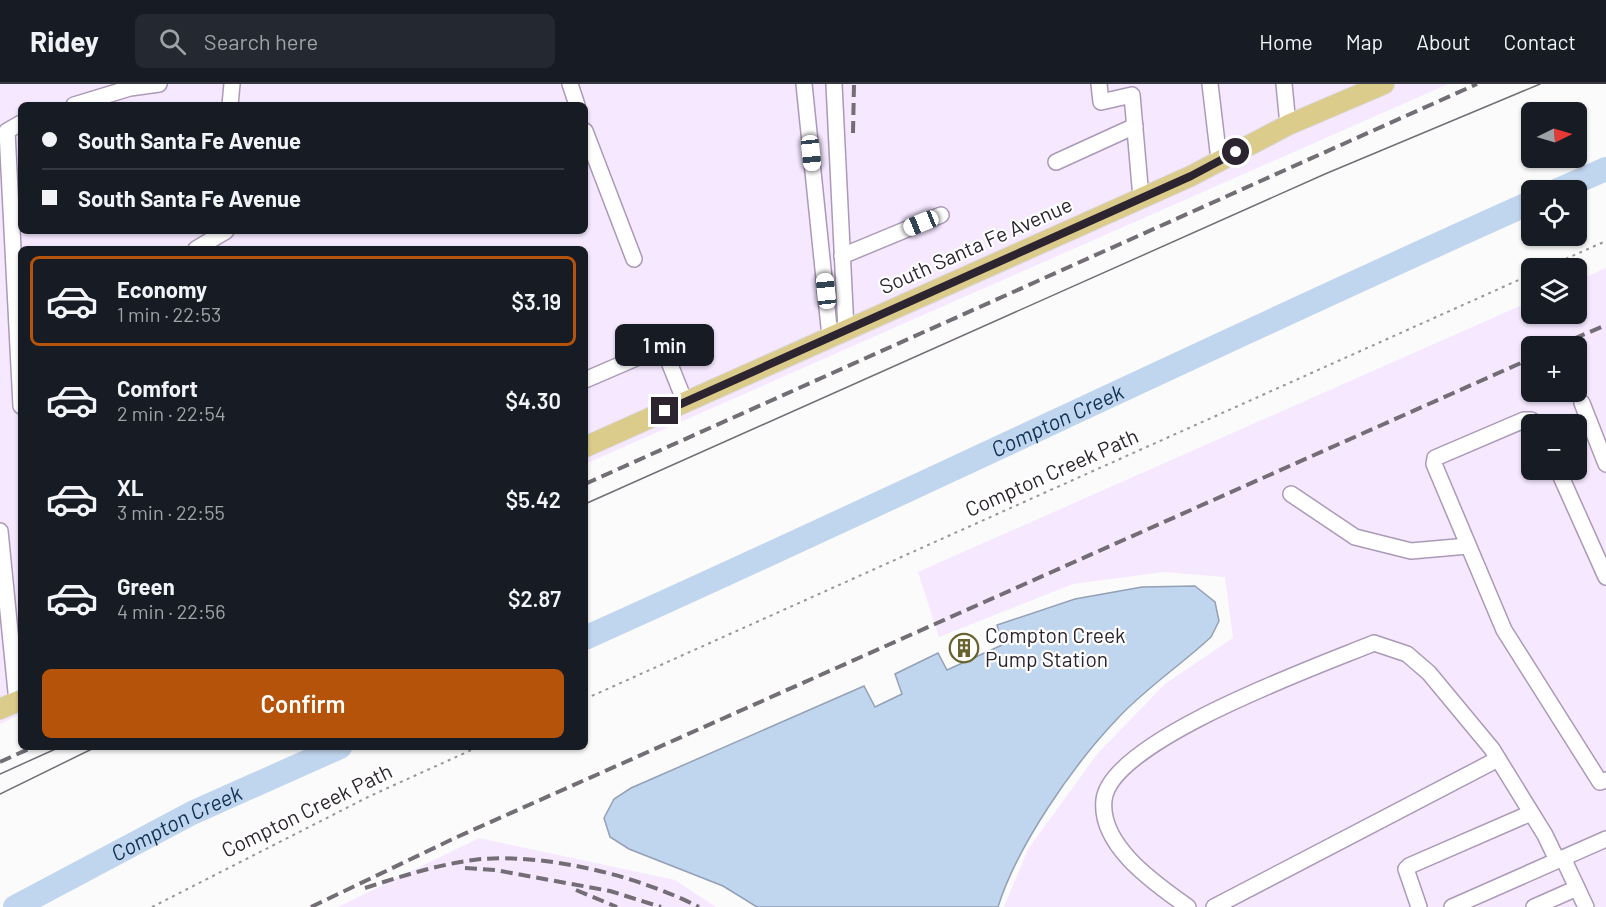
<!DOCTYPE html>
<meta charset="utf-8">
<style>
body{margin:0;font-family:Barlow,sans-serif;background:#242831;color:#f1f3f6;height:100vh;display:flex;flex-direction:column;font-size:22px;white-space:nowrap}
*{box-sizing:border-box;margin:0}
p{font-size:20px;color:#9ea1a6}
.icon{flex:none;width:33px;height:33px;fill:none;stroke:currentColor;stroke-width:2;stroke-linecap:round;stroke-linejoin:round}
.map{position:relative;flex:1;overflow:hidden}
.details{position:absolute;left:18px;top:162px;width:570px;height:504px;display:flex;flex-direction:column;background:#171b24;border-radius:9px;box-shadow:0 2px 4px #0004}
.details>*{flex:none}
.banner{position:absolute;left:18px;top:18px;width:570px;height:132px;border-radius:9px;box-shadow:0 2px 4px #0004;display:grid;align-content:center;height:132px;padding:0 24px;background:#171b24}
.needle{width:39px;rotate:85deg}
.fabs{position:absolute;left:1521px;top:18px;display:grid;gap:12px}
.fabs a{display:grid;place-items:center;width:66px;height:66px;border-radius:9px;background:#171b24;box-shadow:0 2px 4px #0004;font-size:30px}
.end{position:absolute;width:27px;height:27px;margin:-14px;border:8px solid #2c2530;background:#fff;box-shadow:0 0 0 3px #fff}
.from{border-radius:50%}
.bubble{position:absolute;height:42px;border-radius:9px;background:#171b24;box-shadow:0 2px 4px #0004;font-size:20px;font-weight:600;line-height:42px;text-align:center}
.car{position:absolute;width:18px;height:36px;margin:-18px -9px;border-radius:8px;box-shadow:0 0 4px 2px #0007;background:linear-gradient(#fff 24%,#345 0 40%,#fff 0 76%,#345 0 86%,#fff 0)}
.banner b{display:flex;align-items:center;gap:21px;height:57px;font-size:22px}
.banner b+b{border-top:2px solid #363941}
.banner i{width:15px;height:15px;background:#f1f3f6}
ul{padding:10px 0 0;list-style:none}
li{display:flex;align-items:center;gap:18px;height:90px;margin:0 12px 9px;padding:0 12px;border:3px solid transparent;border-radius:9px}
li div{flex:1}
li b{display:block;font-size:22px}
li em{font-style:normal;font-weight:600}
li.active{border-color:#b45309}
li>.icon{width:54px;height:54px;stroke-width:1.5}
.cta{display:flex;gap:12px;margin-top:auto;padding:12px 24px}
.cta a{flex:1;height:69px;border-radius:9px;background:#b45309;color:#fff;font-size:24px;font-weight:600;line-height:69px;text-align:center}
header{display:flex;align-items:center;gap:36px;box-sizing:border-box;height:84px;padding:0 30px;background:#171b24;border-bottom:2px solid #363941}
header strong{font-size:28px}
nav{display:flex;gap:33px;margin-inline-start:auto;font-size:21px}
.search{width:420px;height:54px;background:#242831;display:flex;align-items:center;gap:15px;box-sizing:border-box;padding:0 21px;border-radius:9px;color:#9ea1a6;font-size:22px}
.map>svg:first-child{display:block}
</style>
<header>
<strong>Ridey</strong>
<div class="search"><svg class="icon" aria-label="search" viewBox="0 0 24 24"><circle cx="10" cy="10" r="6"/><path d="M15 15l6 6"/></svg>Search here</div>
<nav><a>Home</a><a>Map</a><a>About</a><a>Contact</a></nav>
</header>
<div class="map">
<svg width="1606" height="823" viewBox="0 0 1606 823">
<rect width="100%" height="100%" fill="#fbfbfb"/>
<g fill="#f5e8ff" fill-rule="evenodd">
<path d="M0,0H1448L585,380V165H21V630L0,640ZM21,21H585V147H21Z"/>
<path d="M1606,184V823H1004L1028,765L1098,669L1165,600L1233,554L1225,493L1164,488L1073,500L939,553L918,488L1531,217L1532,230H1576L1577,197ZM1532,262H1576V308H1532ZM1532,340H1576V386H1532Z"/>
<polygon points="479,754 675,796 716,823 338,823"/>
</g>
<path fill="#c0d5ee" stroke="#94a0b5" stroke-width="1.5" d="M1195,502L1215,518L1219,537L1211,553C1181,581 1146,604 1118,634C1073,681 1017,762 998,823H757L723,802L629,765L610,753L604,734L614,715L631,704L864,602L875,623L902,610L895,590L938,569L947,586L1002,561L997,541L1075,515L1142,503Z"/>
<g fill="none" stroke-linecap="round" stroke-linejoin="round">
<g stroke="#c0d5ee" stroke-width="24">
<polyline points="1558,106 1606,85"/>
<path id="s1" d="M585,554C902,412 1214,260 1532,118"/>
<path id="s2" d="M15,823L192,729L340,663"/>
</g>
<g stroke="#ab9ab7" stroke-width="18">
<g id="minor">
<polyline points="570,0 577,21"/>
<polyline points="804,0 830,253"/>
<polyline points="834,0 846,246"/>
<polyline points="1099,0 1101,18 1132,11 1141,114"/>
<polyline points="1210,0 1219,76"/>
<polyline points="1284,0 1288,41"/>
<polyline points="74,21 130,4 159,0"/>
<polyline points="230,21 232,0"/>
<polyline points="21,39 7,47 21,322"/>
<polyline points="585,47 634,175"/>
<polyline points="1056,78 1135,42"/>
<polyline points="196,165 226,147"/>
<polyline points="842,172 941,131"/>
<polyline points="585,296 657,265 663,266 667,273 685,318"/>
<polyline points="1582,319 1606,380"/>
<polyline points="1537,340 1531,336 1524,336 1435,374 1434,380 1504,546 1600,698 1606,696"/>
<polyline points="1558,386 1606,493"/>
<polyline points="1291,410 1355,453 1411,467 1468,462"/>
<polyline points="0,447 17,618"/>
<polyline points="1563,774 1586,823"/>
<path d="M1188,823C1156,800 1099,762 1104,716C1110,656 1321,581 1374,559L1407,570L1429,589L1492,665L1545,751L1557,776"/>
<polyline points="1214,823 1498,675"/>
<polyline points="1419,823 1406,785 1409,782 1531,729"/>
<polyline points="1452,823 1606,755"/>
<polyline points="1534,823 1577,804"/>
</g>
</g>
<g stroke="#d9d8da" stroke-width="22">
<g id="major">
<polyline points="585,363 1191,92 1288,41 1384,0"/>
<polyline points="0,625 21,616"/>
</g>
</g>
<g stroke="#99969b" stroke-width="2" stroke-dasharray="3 4.5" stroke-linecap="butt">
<polyline points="1545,184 1606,157"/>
<polyline points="585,615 1532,190"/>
<polyline points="152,823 370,712 478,663"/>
</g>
<use href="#minor" stroke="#fff" stroke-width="15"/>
<use href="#major" stroke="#dccc8c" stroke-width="20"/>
<g stroke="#736e76" stroke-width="1.5">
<polyline points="585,420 1325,90 1540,0"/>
<polyline points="0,690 60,663"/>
<polyline points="0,710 96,663"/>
</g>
<g stroke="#736e76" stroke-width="4" stroke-dasharray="12 6" stroke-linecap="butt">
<polyline points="853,49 854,0"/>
<polyline points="1557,262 1606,241"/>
<polyline points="585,400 1477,0"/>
<polyline points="0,678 33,663"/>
<polyline points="465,784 495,786 610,807 661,823"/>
<path d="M365,804C402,792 443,779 481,775C550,770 638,792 699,823"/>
<polyline points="576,806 617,823"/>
<polyline points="311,823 457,753 1532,274"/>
</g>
</g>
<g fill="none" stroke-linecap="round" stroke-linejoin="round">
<polyline stroke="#2c2530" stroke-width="8" points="665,327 1191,92 1236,68"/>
</g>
<defs>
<g id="building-ring" transform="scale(1.5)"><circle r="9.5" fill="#fff" stroke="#67622e" stroke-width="1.5"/><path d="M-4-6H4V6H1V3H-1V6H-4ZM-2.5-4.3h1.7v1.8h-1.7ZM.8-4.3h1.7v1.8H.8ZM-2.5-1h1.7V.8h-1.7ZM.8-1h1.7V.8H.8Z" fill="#67622e"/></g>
</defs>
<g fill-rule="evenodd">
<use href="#building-ring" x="964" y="564"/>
</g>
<g text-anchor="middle" stroke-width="4.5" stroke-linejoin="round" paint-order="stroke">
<g font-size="21" fill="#2c2530" stroke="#fff">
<text transform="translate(976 162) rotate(-24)" y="7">South Santa Fe Avenue</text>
<text transform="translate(1052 389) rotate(-24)" y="7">Compton Creek Path</text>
<text transform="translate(307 727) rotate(-26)" y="7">Compton Creek Path</text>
</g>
<g font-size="21" fill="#2c2530" stroke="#fff" text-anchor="start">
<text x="985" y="559">Compton Creek<tspan x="985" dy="24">Pump Station</tspan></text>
</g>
<g font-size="22" font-style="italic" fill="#113153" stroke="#fff">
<text dy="8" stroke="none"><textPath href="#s1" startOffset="520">Compton Creek</textPath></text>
<text dy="8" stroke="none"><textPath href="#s2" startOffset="182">Compton Creek</textPath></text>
</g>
</g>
</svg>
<div class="fabs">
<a><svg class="needle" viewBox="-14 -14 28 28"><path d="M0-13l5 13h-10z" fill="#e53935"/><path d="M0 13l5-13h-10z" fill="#9ea1a6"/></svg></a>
<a><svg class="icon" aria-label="locate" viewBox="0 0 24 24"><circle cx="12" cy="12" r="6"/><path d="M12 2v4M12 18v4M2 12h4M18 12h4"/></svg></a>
<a><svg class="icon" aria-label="layers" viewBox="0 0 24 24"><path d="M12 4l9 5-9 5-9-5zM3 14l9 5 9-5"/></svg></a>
<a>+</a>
<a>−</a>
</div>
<i class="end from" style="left:1236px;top:68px"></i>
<i class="end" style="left:665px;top:327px"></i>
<div class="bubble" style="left:615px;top:240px;width:99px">1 min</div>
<i class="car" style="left:811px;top:69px;rotate:174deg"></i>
<i class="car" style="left:921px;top:139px;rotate:248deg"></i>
<i class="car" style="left:826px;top:207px;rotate:354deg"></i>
<div class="banner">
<b><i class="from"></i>South Santa Fe Avenue</b>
<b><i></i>South Santa Fe Avenue</b>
</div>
<section class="details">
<ul>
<li class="active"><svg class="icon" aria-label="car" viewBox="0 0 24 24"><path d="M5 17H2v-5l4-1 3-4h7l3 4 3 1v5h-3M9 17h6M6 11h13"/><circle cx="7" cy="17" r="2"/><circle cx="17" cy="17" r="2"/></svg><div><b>Economy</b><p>1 min · 22:53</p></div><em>$3.19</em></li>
<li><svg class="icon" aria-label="car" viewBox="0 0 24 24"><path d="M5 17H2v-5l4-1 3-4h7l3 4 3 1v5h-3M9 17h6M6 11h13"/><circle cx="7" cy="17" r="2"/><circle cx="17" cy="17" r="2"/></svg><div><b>Comfort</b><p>2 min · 22:54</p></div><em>$4.30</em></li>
<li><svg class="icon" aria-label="car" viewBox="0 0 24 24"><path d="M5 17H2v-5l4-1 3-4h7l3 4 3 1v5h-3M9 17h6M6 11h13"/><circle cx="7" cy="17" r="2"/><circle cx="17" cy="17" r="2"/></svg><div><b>XL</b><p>3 min · 22:55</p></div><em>$5.42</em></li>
<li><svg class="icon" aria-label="car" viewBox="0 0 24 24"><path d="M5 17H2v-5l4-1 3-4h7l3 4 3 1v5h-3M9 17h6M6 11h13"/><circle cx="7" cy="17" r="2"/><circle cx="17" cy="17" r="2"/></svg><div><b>Green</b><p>4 min · 22:56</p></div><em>$2.87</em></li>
</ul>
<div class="cta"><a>Confirm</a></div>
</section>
</div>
